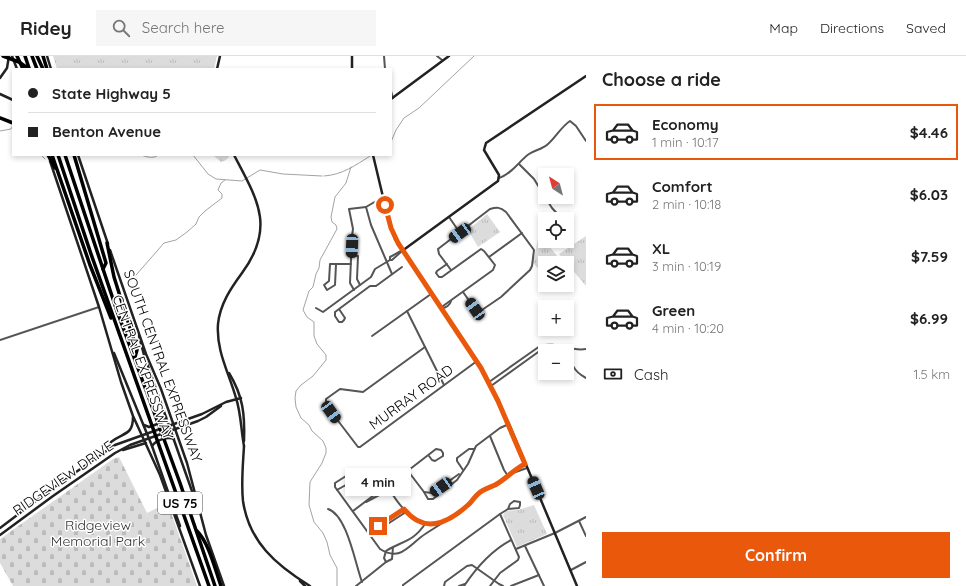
<!DOCTYPE html>
<meta charset="utf-8">
<style>
body{margin:0;font-family:Quicksand,sans-serif;background:#f6f6f6;color:#222;height:100vh;display:flex;flex-direction:column;font-size:15px;white-space:nowrap}
*{box-sizing:border-box;margin:0}
p{font-size:13px;color:#767676}
.icon{flex:none;width:22px;height:22px;fill:none;stroke:currentColor;stroke-width:2;stroke-linecap:round;stroke-linejoin:round}
.map{position:relative;flex:1;overflow:hidden}
.side{display:flex;flex-direction:column;background:#fff;width:380px}
.side>*{flex:none}
.banner{position:absolute;left:12px;top:12px;width:380px;height:88px;border-radius:0px;box-shadow:0 2px 6px #0003;display:grid;align-content:center;height:88px;padding:0 16px;background:#fff}
.needle{width:26px;rotate:324deg}
.controls{position:absolute;left:538px;top:112px;display:grid;gap:8px}
.controls a{display:grid;place-items:center;width:36px;height:36px;border-radius:0px;background:#fff;box-shadow:0 2px 6px #0003;font-size:20px}
.end{position:absolute;width:18px;height:18px;margin:-9px;border:5px solid #ea580c;background:#fff;box-shadow:0 0 0 2px #fff}
.from{border-radius:50%}
.bubble{position:absolute;height:28px;border-radius:0px;background:#fff;box-shadow:0 2px 6px #0003;font-size:13px;font-weight:700;line-height:28px;text-align:center}
.car{position:absolute;width:12px;height:24px;margin:-12px -6px;border-radius:5px;box-shadow:0 0 3px 1px #0007;background:linear-gradient(#222 24%,#8ab4d8 0 40%,#222 0 76%,#8ab4d8 0 86%,#222 0)}
.banner b{display:flex;align-items:center;gap:14px;height:38px;font-size:15px}
.banner b+b{border-top:1px solid #e0e0e0}
.banner i{width:10px;height:10px;background:#222}
ul{padding:0;list-style:none}
li{display:flex;align-items:center;gap:12px;height:56px;margin:0 8px 6px;padding:0 8px;border:2px solid transparent;border-radius:0px}
li div{flex:1}
li b{display:block;font-size:15px}
li em{font-style:normal;font-weight:700}
li.selected{border-color:#ea580c}
li>.icon{width:36px;height:36px;stroke-width:1.5}
h2{padding:0 16px;font-size:18px;line-height:48px}
.pay{display:flex;align-items:center;gap:10px;height:44px;padding:0 16px;font-size:15px}
.pay p{margin-inline-start:auto}
.button{display:flex;gap:8px;margin-top:auto;padding:8px 16px}
.button a{flex:1;height:46px;border-radius:0px;background:#ea580c;color:#fff;font-size:16px;font-weight:700;line-height:46px;text-align:center}
header{display:flex;align-items:center;gap:24px;box-sizing:border-box;height:56px;padding:0 20px;background:#fff;border-bottom:1px solid #e0e0e0}
header strong{font-size:19px}
nav{display:flex;gap:22px;margin-inline-start:auto;font-size:14px}
.search{width:280px;height:36px;background:#f6f6f6;display:flex;align-items:center;gap:10px;box-sizing:border-box;padding:0 14px;border-radius:0px;color:#767676;font-size:15px}
main{display:flex;flex:1;min-height:0}
.map>svg:first-child{display:block}
</style>
<header>
<strong>Ridey</strong>
<div class="search"><svg class="icon" aria-label="search" viewBox="0 0 24 24"><circle cx="10" cy="10" r="6"/><path d="M15 15l6 6"/></svg>Search here</div>
<nav><a>Map</a><a>Directions</a><a>Saved</a></nav>
</header>
<main>
<div class="map">
<svg width="586" height="530" viewBox="0 0 586 530">
<defs>
<pattern id="grass-tufts" width="24" height="20" patternUnits="userSpaceOnUse"><rect width="24" height="20" fill="#dcdcdc"/><path d="M3 7l-1-3M5 7V3M7 7l1-3M15 17l-1-3M17 17v-4M19 17l1-3" fill="none" stroke="#bbb"/></pattern>
<pattern id="cemetery-stones" width="16" height="16" patternUnits="userSpaceOnUse"><rect width="16" height="16" fill="#dcdcdc"/><path d="M2 7V4a2 2 0 0 1 4 0v3zM10 15v-3a2 2 0 0 1 4 0v3z" fill="#bbb"/></pattern>
</defs>
<rect width="100%" height="100%" fill="#fff"/>
<g fill="url(#grass-tufts)">
<polygon points="53,0 217,0 214,13 57,13"/>
<polygon points="213,99 228,99 229,101 226,104 221,106"/>
<polygon points="487,158 500,176 478,191 468,174"/>
<polygon points="539,178 563,207 545,207 545,220 533,207"/>
<polygon points="586,180 586,230 559,198"/>
<polygon points="534,449 547,478 517,491 503,459 506,455 518,454"/>
</g>
<polygon fill="url(#cemetery-stones)" points="119,401 147,457 157,452 168,448 197,530 13,530 0,507 0,483 113,403"/>
<g fill="none" stroke-linecap="round" stroke-linejoin="round">
<g stroke="#a3a3a3" stroke-width="1">
<polyline points="0,75 11,73 13,69"/>
<polyline points="391,86 396,74 404,62 419,52 474,0"/>
<polyline points="41,99 45,103"/>
<path d="M140,99C146,100 153,104 158,99"/>
<polyline points="193,99 208,118 216,123 242,125 260,114 283,118 322,120"/>
<path d="M324,120C342,119 356,109 370,100"/>
<polyline points="130,226 164,187 176,184 187,176 196,168 199,161 205,155 222,142 222,138 218,134 221,127 225,124"/>
<polyline points="337,530 337,512 330,499 327,486 323,477 314,466 309,449 310,426 322,407 326,397 326,392 323,385 312,375 309,369 301,362 296,351 295,342 296,335 301,329 313,320 326,304 326,299 317,288 314,280 314,266 307,261 303,254 309,235 313,231 316,218 319,212 320,204 337,173 336,169 332,166 331,161 335,141 346,127 351,111"/>
</g>
<g stroke="#555" stroke-width="2">
<polyline points="384,0 385,13"/>
<polyline points="437,0 442,4"/>
<polyline points="391,35 393,42"/>
<polyline points="519,108 534,123 545,141"/>
<path d="M499,122C512,118 519,105 529,98C535,94 543,93 548,88C556,81 561,71 570,65L576,70L586,85"/>
<polyline points="545,141 552,152 562,163"/>
<polyline points="366,151 371,169 392,218"/>
<polyline points="449,161 460,177"/>
<polyline points="351,200 358,200 357,223 360,229"/>
<polyline points="489,201 522,177"/>
<polyline points="390,204 390,201 401,195"/>
<polyline points="336,208 335,229 327,234 324,229 329,225 330,208 351,208"/>
<path d="M451,214L439,198L438,193L490,153C497,151 500,151 506,156L534,194L532,210L530,214L501,241L479,256L475,253L463,236"/>
<polyline points="354,234 350,227 352,180 353,173 349,153 366,151 383,141"/>
<polyline points="316,252 323,256 371,221 375,213 390,204 392,204 402,195"/>
<polyline points="441,252 443,250 493,214 495,209 484,195 481,193 442,221 439,221 436,217 437,215 447,208"/>
<path d="M442,252C446,252 450,249 451,245"/>
<polyline points="339,253 345,262 344,264 342,266 339,266 335,260 335,256 370,230 376,230 402,211"/>
<polyline points="407,255 444,329"/>
<polyline points="372,280 431,238"/>
<polyline points="0,284 99,251"/>
<polyline points="425,291 363,336 340,333 326,343 326,349 358,391 360,391 477,305"/>
<path d="M570,293C570,307 573,315 586,322"/>
<path d="M489,326L540,290C556,285 570,296 586,293"/>
<polyline points="491,330 541,294 552,289"/>
<polyline points="490,380 504,414 508,420"/>
<polyline points="463,414 457,405 457,402 469,393 474,393"/>
<polyline points="408,415 424,436 428,443 433,443 457,424 468,408 476,390 500,372 509,368"/>
<polyline points="510,418 527,412"/>
<path d="M388,431C399,450 419,478 445,465C453,462 462,454 468,449C472,445 474,441 478,438C483,433 490,432 495,429C506,423 513,414 525,409"/>
<path d="M337,434L344,430L349,428L351,425L350,421L346,420L335,427V431L380,493C399,505 407,492 421,481C429,475 437,471 445,465"/>
<polyline points="424,436 432,437 459,418"/>
<polyline points="366,446 385,436 392,427 436,393 441,394 443,397 443,400 435,405 432,404 429,400"/>
<path d="M328,453C347,459 355,507 362,526"/>
<polyline points="353,455 382,433 388,431"/>
<polyline points="579,465 586,480"/>
<polyline points="381,469 386,469 406,456"/>
<polyline points="369,476 404,453"/>
<polyline points="525,490 544,530"/>
<path d="M393,491L392,503L386,506L384,502L386,495C402,485 413,486 425,468"/>
<polyline points="516,493 555,477 586,461"/>
<polyline points="571,514 586,506"/>
<polyline points="356,530 386,506"/>
<polyline points="403,530 403,529 500,458 508,453 519,452 520,449 520,446 514,445 510,448 508,453"/>
<polyline points="444,530 445,526 467,510 472,509 499,528 503,530"/>
<polyline points="459,530 465,528"/>
<path d="M464,530C476,512 492,494 511,484"/>
<polyline points="490,530 500,517 518,504 519,501 500,458"/>
<polyline points="511,530 539,519"/>
</g>
<g stroke="#222" stroke-width="2.5">
<polyline points="12,0 17,13"/>
<polyline points="47,0 51,13"/>
<polyline points="352,0 352,13"/>
<polyline points="217,13 220,0"/>
<polyline points="0,22 7,12 9,0"/>
<polyline points="0,38 13,44"/>
<polyline points="391,43 449,0"/>
<polyline points="78,99 108,188"/>
<path d="M234,99C257,143 276,171 242,217C231,232 220,248 218,268C216,295 229,317 236,342C241,357 241,374 244,390"/>
<polyline points="373,99 388,162 395,183 486,320 509,368 577,530"/>
<polyline points="50,105 99,251 121,326 133,360 160,419 200,530"/>
<polyline points="110,194 146,298 161,333 187,407 206,479 224,530"/>
<polyline points="402,195 498,125 499,119 484,94 486,87 586,20"/>
<polyline points="139,280 144,299 193,438"/>
<polyline points="114,297 152,390 180,470"/>
<path d="M229,317C243,340 245,358 244,385"/>
<polyline points="144,369 149,371 163,366 166,361"/>
<path d="M152,390C156,384 168,380 174,383"/>
<path d="M244,390C243,408 241,427 243,445C249,486 276,509 310,530"/>
<path d="M108,393L111,386C123,376 133,380 133,361"/>
<polyline points="123,394 146,387"/>
<polyline points="0,472 53,432 115,389 202,358 226,346 241,342"/>
<polyline points="0,479 53,440 115,397 130,389 198,365 206,361 221,350"/>
<polyline points="300,525 305,530"/>
</g>
<g stroke="#000" stroke-width="3.5">
<polyline points="3,0 19,6 29,13"/>
<polyline points="17,0 23,13"/>
<polyline points="25,0 29,12"/>
<polyline points="32,0 37,13"/>
<polyline points="37,0 43,13"/>
<polyline points="43,0 47,13"/>
<polyline points="0,62 13,67"/>
<polyline points="48,99 55,112"/>
<polyline points="52,99 90,209 111,262"/>
<polyline points="58,99 91,198 209,530"/>
<polyline points="65,99 117,255 180,427 215,530"/>
<polyline points="74,99 106,207 103,213"/>
<polyline points="107,187 114,221 137,294 135,301"/>
<path d="M197,475C209,487 215,513 221,530"/>
</g>
</g>
<g fill="none" stroke-linecap="round" stroke-linejoin="round">
<path stroke="#ea580c" stroke-width="5" d="M378,470L404,453C424,478 447,468 468,449C472,446 474,441 478,438C483,433 489,432 495,429C506,423 513,414 525,408L498,345L481,312L398,187L391,172L385,149"/>
</g>
<g text-anchor="middle" stroke-width="3" stroke-linejoin="round" paint-order="stroke">
<rect fill="#fff" stroke="#4c4c4c" stroke-width="1" x="158" y="436" width="44" height="22" rx="3"/>
<g font-size="13" font-weight="bold" fill="#000">
<text x="180" y="452">US 75</text>
</g>
<g font-size="14" fill="#000" stroke="#fff">
<text transform="translate(163 310) rotate(70)" y="5">SOUTH CENTRAL EXPRESSWAY</text>
<text transform="translate(143 311) rotate(70)" y="5">CENTRAL EXPRESSWAY</text>
<text transform="translate(411 341) rotate(-36)" y="5">MURRAY ROAD</text>
<text transform="translate(63 422) rotate(-35)" y="5">RIDGEVIEW DRIVE</text>
</g>
<g font-size="14" fill="#333" stroke="#fff">
<text x="98" y="474">Ridgeview<tspan x="98" dy="16">Memorial Park</tspan></text>
</g>
</g>
</svg>
<div class="controls">
<a><svg class="needle" viewBox="-14 -14 28 28"><path d="M0-13l5 13h-10z" fill="#e53935"/><path d="M0 13l5-13h-10z" fill="#767676"/></svg></a>
<a><svg class="icon" aria-label="locate" viewBox="0 0 24 24"><circle cx="12" cy="12" r="6"/><path d="M12 2v4M12 18v4M2 12h4M18 12h4"/></svg></a>
<a><svg class="icon" aria-label="layers" viewBox="0 0 24 24"><path d="M12 4l9 5-9 5-9-5zM3 14l9 5 9-5"/></svg></a>
<a>+</a>
<a>−</a>
</div>
<i class="end from" style="left:385px;top:149px"></i>
<i class="end" style="left:378px;top:470px"></i>
<div class="bubble" style="left:345px;top:412px;width:66px">4 min</div>
<i class="car" style="left:460px;top:177px;rotate:234deg"></i>
<i class="car" style="left:352px;top:190px;rotate:182deg"></i>
<i class="car" style="left:475px;top:253px;rotate:325deg"></i>
<i class="car" style="left:331px;top:356px;rotate:144deg"></i>
<i class="car" style="left:441px;top:431px;rotate:235deg"></i>
<i class="car" style="left:536px;top:432px;rotate:337deg"></i>
<div class="banner">
<b><i class="from"></i>State Highway 5</b>
<b><i></i>Benton Avenue</b>
</div>
</div>
<section class="side">
<h2>Choose a ride</h2>
<ul>
<li class="selected"><svg class="icon" aria-label="car" viewBox="0 0 24 24"><path d="M5 17H2v-5l4-1 3-4h7l3 4 3 1v5h-3M9 17h6M6 11h13"/><circle cx="7" cy="17" r="2"/><circle cx="17" cy="17" r="2"/></svg><div><b>Economy</b><p>1 min · 10:17</p></div><em>$4.46</em></li>
<li><svg class="icon" aria-label="car" viewBox="0 0 24 24"><path d="M5 17H2v-5l4-1 3-4h7l3 4 3 1v5h-3M9 17h6M6 11h13"/><circle cx="7" cy="17" r="2"/><circle cx="17" cy="17" r="2"/></svg><div><b>Comfort</b><p>2 min · 10:18</p></div><em>$6.03</em></li>
<li><svg class="icon" aria-label="car" viewBox="0 0 24 24"><path d="M5 17H2v-5l4-1 3-4h7l3 4 3 1v5h-3M9 17h6M6 11h13"/><circle cx="7" cy="17" r="2"/><circle cx="17" cy="17" r="2"/></svg><div><b>XL</b><p>3 min · 10:19</p></div><em>$7.59</em></li>
<li><svg class="icon" aria-label="car" viewBox="0 0 24 24"><path d="M5 17H2v-5l4-1 3-4h7l3 4 3 1v5h-3M9 17h6M6 11h13"/><circle cx="7" cy="17" r="2"/><circle cx="17" cy="17" r="2"/></svg><div><b>Green</b><p>4 min · 10:20</p></div><em>$6.99</em></li>
</ul>
<div class="pay"><svg class="icon" aria-label="cash" viewBox="0 0 24 24"><path d="M3 7h18v10H3z"/><circle cx="12" cy="12" r="2"/></svg>Cash<p>1.5 km</p></div>
<div class="button"><a>Confirm</a></div>
</section>
</main>
